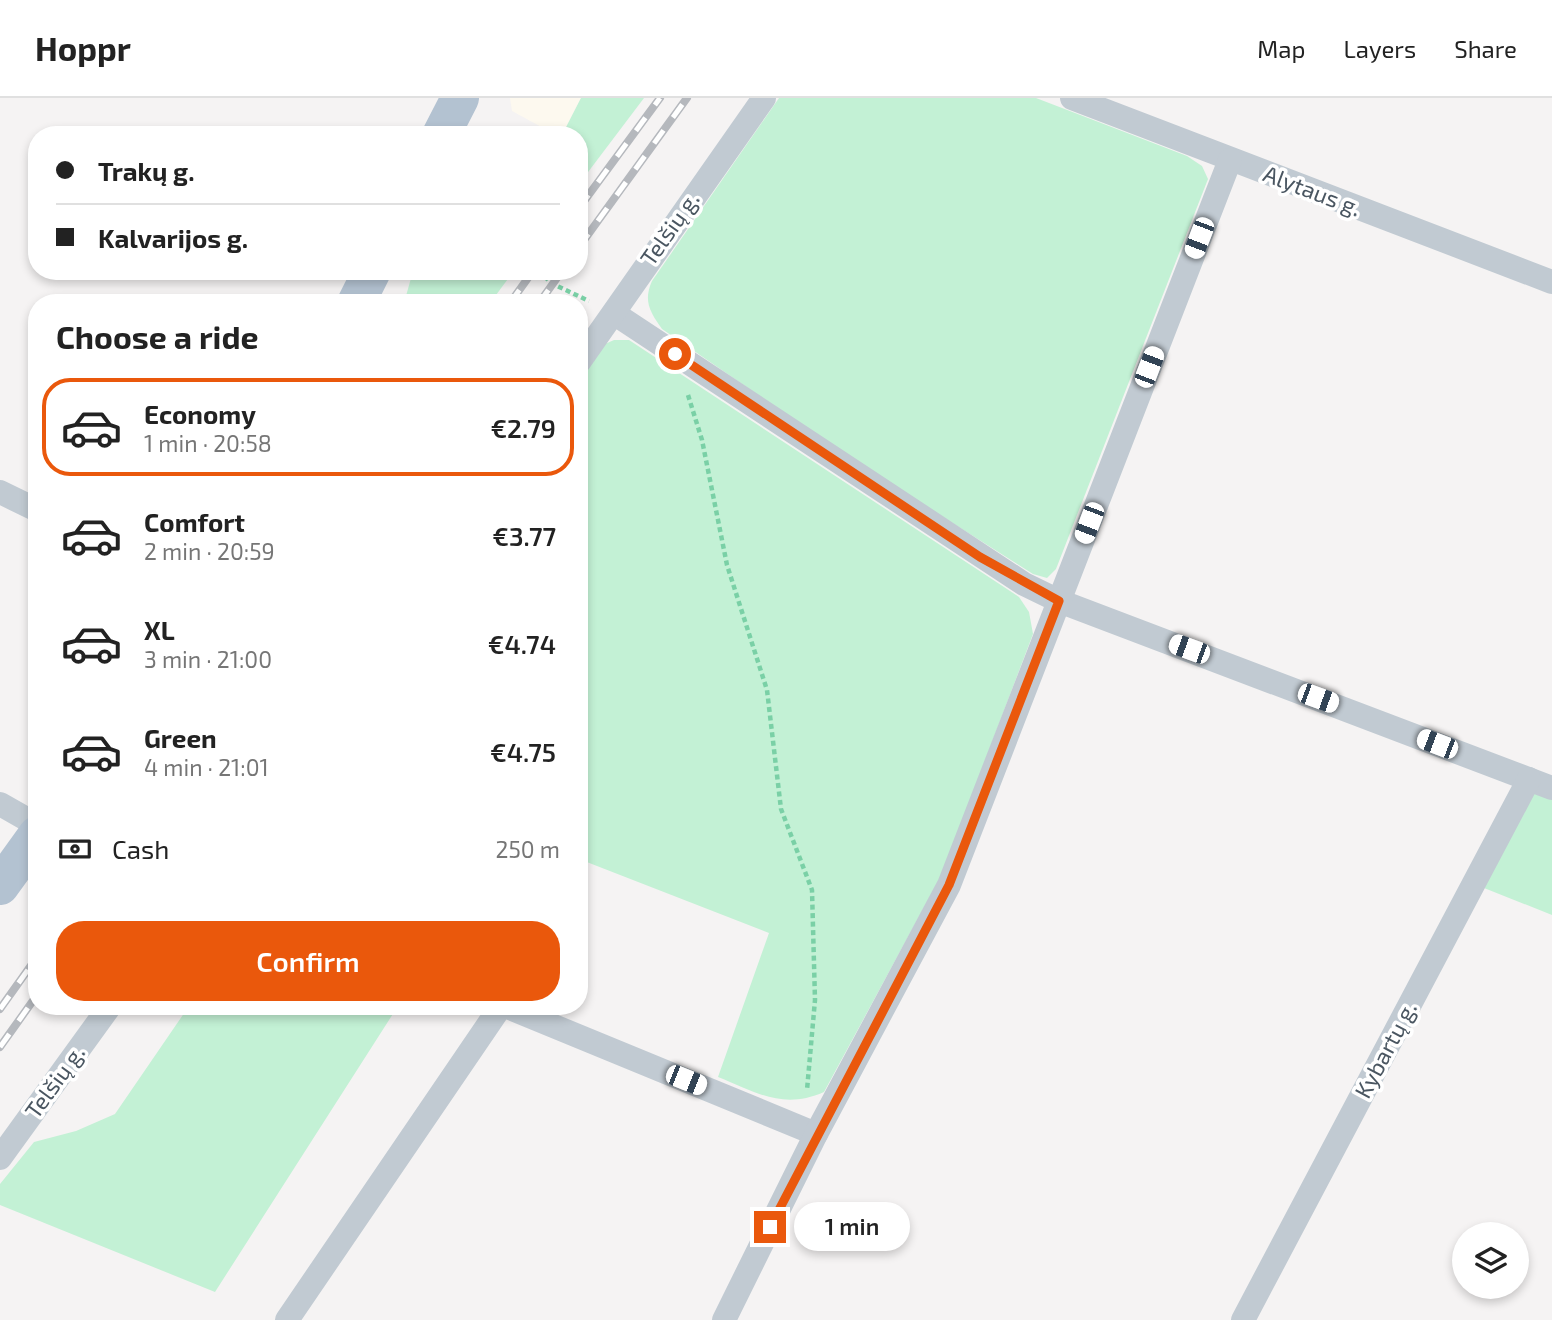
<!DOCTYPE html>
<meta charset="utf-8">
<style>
body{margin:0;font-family:"Exo 2",sans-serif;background:#f6f6f6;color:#222;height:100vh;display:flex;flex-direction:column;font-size:26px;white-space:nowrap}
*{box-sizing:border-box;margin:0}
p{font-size:23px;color:#767676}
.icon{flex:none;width:38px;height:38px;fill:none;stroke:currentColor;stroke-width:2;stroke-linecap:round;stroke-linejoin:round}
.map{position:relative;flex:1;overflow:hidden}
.sheet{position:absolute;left:28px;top:196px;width:560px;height:721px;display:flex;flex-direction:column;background:#fff;border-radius:28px;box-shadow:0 4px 10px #0003}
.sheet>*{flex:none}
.banner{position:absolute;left:28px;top:28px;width:560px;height:154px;border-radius:28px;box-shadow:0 4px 10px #0003;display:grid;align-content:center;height:154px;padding:0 28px;background:#fff}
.controls{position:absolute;left:1452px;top:1124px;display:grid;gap:14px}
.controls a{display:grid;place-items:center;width:77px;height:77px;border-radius:50%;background:#fff;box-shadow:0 4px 10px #0003;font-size:35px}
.end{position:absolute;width:32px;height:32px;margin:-16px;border:9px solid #ea580c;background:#fff;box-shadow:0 0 0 4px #fff}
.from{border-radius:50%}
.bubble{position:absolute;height:49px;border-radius:24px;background:#fff;box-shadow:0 4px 10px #0003;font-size:23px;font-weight:600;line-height:49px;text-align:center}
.car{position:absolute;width:21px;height:42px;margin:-21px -10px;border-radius:9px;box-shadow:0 0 5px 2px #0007;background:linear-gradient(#fff 24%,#345 0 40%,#fff 0 76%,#345 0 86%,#fff 0)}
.banner b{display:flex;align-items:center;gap:24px;height:66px;font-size:26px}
.banner b+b{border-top:2px solid #e0e0e0}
.banner i{width:18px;height:18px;background:#222}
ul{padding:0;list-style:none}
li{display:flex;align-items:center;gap:21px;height:98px;margin:0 14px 10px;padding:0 14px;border:4px solid transparent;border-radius:28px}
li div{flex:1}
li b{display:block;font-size:26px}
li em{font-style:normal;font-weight:600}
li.active{border-color:#ea580c}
li>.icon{width:63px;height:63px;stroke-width:1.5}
h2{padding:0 28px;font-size:32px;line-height:84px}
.pay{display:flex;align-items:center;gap:18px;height:77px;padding:0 28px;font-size:26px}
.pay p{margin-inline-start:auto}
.primary-button{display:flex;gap:14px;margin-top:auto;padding:14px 28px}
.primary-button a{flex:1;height:80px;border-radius:28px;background:#ea580c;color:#fff;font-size:28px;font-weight:600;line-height:80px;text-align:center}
header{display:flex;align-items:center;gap:42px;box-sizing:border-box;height:98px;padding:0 35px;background:#fff;border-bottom:2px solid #e0e0e0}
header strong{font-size:33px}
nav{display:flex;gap:38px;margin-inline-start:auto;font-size:24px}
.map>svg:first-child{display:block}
</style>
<header>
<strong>Hoppr</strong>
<nav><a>Map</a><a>Layers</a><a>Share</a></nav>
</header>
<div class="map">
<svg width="1552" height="1222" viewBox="0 0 1552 1222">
<rect width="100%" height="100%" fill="#f5f3f3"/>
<polygon fill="#fdf9ef" points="510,0 581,0 562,37 556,37 512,13"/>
<g fill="#c3f1d5">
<polygon points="581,0 644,0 579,86 579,37 562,37"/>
<path d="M779,0H1036L1187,58L1202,68L1208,81L1056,471L1047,480L1033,476L850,360L662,231C650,214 643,203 652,183Z"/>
<polygon points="413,173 514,173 490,205 404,205"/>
<path d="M614,242H629L1019,499L1029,514L1033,536L942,776L824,994C783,1012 758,995 718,979L769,835L579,761V281L605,246Z"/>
<polygon points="1529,681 1552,690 1552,817 1474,786"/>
<polygon points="189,908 398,908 215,1194 0,1107 0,1086 34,1044 76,1033 115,1016"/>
</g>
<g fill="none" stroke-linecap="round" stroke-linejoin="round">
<g stroke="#7ad0a6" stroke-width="4.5" stroke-dasharray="5 3.5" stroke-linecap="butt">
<polyline points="538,173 553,186 589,203"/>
<polyline points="688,297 702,342 727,467 767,592 781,711 812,792 815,902 807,992"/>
</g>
<g stroke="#c1cad2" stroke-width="24">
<polyline points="1072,0 1552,184"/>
<polyline points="615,216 1024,486 1059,503 1552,690"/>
<polyline points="579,264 764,0"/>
<polyline points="0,394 37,412"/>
<polyline points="0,706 37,727"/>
<polyline points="505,908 816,1036"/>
<polyline points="0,1060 110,908"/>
<polyline points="287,1222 501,908"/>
<polyline points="724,1222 816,1036 949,787 1230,62"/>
<polyline points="1243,1222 1529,681"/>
</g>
<g stroke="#b3c2d1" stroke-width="38">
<polyline points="441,37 460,0"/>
<polyline points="356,205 372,173"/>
<polyline points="0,788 37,737"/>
</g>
<g stroke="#b5b8bd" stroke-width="8">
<g id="rail">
<polyline points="579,110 660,0"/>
<polyline points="579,149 687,0"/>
<polyline points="510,205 533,173"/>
<polyline points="539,205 562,173"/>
<polyline points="0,911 37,859"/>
<polyline points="0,949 37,897"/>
</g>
</g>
<use href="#rail" stroke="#fff" stroke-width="5" stroke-dasharray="16" stroke-linecap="butt"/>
</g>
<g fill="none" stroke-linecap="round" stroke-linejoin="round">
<polyline stroke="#ea580c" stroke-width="9" points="675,256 980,459 1059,503 949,787 770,1129"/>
</g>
<g text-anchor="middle" stroke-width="7" stroke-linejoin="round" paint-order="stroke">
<g font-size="23" fill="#4a5661" stroke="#fff">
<text transform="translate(1312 93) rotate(21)" y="8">Alytaus g.</text>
<text transform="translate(670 131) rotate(-55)" y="8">Telšių g.</text>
<text transform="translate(1386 952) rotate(-62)" y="8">Kybartų g.</text>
<text transform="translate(55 984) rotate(-54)" y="8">Telšių g.</text>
</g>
</g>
</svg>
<div class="controls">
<a><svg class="icon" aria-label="layers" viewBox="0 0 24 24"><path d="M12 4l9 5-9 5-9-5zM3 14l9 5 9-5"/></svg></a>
</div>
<i class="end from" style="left:675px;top:256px"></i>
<i class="end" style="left:770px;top:1129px"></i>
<div class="bubble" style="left:794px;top:1104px;width:116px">1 min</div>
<i class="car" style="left:1199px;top:140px;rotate:201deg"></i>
<i class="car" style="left:1149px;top:269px;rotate:21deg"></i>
<i class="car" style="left:1089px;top:425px;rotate:201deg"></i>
<i class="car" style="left:1189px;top:551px;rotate:290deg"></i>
<i class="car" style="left:1318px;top:600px;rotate:110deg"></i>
<i class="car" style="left:1437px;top:646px;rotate:291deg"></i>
<i class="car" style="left:686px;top:982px;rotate:112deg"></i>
<div class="banner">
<b><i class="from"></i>Trakų g.</b>
<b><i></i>Kalvarijos g.</b>
</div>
<section class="sheet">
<h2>Choose a ride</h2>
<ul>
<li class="active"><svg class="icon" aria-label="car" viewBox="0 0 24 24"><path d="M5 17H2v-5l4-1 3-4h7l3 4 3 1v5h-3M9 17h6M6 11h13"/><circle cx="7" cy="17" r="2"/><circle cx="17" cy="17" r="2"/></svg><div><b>Economy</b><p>1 min · 20:58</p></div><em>€2.79</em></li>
<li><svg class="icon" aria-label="car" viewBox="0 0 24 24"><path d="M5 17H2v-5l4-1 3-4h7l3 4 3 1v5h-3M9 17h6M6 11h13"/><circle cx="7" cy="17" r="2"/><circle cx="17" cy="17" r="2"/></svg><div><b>Comfort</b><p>2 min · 20:59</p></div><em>€3.77</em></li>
<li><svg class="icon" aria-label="car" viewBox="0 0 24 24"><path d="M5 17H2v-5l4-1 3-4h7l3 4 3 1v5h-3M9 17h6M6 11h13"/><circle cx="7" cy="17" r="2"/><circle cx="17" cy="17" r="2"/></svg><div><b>XL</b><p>3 min · 21:00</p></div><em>€4.74</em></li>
<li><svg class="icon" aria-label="car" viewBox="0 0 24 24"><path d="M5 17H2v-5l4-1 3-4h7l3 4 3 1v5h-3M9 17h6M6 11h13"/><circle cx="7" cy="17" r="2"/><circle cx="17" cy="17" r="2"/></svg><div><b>Green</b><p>4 min · 21:01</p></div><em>€4.75</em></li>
</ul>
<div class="pay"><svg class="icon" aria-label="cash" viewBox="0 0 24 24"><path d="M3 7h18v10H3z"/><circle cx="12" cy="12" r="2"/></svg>Cash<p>250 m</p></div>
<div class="primary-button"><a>Confirm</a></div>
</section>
</div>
